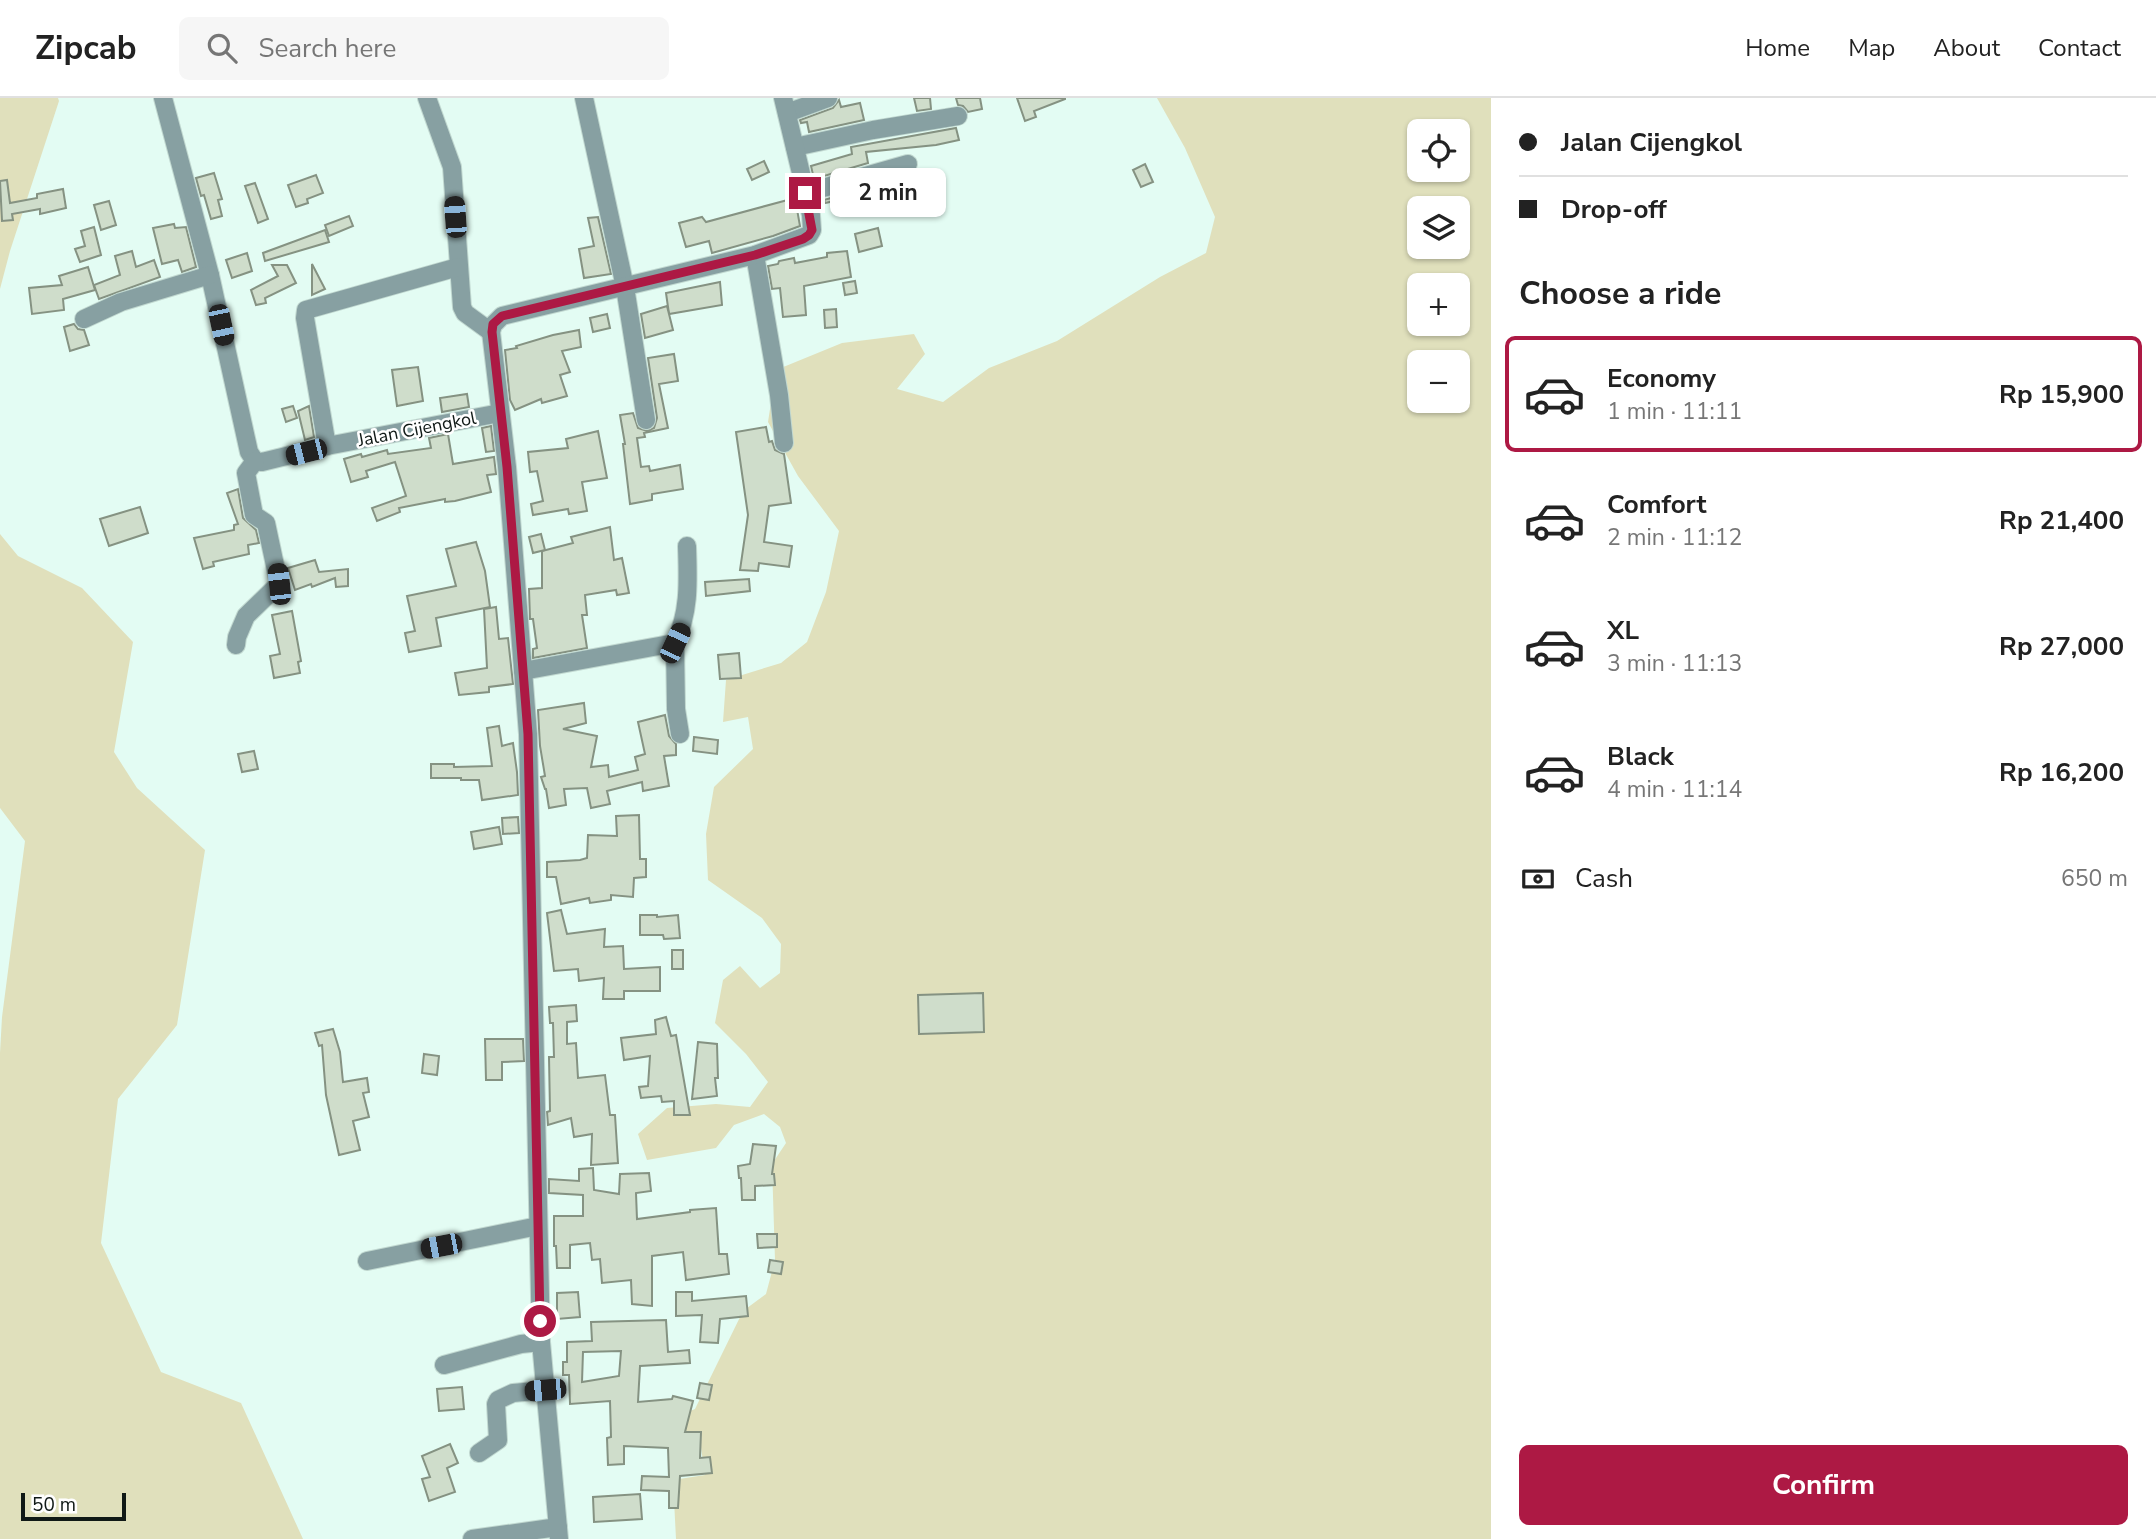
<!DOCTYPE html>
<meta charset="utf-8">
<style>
body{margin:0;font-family:"Nunito Sans",sans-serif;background:#f6f6f6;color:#222;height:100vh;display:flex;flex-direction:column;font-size:26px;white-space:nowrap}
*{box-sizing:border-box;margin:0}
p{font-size:23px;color:#767676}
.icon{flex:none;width:38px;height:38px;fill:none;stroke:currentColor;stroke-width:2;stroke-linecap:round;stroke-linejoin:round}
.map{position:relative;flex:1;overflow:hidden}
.drawer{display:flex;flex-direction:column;background:#fff;width:665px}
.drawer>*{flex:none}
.banner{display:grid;align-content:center;height:154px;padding:0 28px;background:#fff}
.tools{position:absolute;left:1407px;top:21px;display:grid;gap:14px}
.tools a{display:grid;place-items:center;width:63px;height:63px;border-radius:10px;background:#fff;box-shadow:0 2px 5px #0004;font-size:35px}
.scale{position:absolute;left:21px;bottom:18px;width:105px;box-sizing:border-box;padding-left:7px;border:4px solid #101916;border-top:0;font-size:19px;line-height:24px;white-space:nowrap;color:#101916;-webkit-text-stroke:5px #fff;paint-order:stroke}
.end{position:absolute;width:32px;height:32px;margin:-16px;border:9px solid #ad1944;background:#fff;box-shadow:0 0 0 4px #fff}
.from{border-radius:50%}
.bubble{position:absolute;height:49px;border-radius:10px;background:#fff;box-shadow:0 2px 5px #0004;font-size:23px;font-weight:700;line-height:49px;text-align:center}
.car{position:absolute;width:21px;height:42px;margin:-21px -10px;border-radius:9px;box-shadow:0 0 5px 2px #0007;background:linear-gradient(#222 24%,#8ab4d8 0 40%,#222 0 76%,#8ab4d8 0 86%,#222 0)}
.banner b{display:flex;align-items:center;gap:24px;height:66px;font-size:26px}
.banner b+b{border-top:2px solid #e0e0e0}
.banner i{width:18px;height:18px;background:#222}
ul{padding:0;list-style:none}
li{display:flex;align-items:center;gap:21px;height:116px;margin:0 14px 10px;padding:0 14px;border:4px solid transparent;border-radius:10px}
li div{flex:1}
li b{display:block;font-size:26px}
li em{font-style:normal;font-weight:700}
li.active{border-color:#ad1944}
li>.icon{width:63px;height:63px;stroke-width:1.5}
h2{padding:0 28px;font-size:32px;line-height:84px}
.pay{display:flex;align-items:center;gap:18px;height:77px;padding:0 28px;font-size:26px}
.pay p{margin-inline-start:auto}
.action{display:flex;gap:14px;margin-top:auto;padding:14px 28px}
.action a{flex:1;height:80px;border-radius:10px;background:#ad1944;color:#fff;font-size:28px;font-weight:700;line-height:80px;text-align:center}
header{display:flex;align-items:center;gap:42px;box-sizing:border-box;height:98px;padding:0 35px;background:#fff;border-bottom:2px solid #e0e0e0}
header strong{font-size:33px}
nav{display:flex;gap:38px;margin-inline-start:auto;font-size:24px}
.search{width:490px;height:63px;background:#f6f6f6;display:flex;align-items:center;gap:18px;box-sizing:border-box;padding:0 24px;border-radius:10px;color:#767676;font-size:26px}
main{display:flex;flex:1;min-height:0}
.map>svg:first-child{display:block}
</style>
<header>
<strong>Zipcab</strong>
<div class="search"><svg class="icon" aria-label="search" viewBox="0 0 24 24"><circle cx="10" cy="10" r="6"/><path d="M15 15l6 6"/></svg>Search here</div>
<nav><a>Home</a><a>Map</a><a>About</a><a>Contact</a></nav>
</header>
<main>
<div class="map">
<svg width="1491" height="1441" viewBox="0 0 1491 1441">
<rect width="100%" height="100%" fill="#e3fcf3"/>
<g fill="#e0e0bc" fill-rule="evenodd">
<polygon points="0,0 58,0 59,3 10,153 0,191"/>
<path d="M1157,0H1491V1441H676L673,1382L705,1377L700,1343L672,1337L670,1321L695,1311L743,1213L766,1196L775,1162L772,1066L786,1045L780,1029L764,1016L734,1027L716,1050L647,1062L638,1036L667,1010L716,1006L750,1009L768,984L746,956L715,925L723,882L740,868L760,890L780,875L781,846L762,820L708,782L706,736L714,689L753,651L748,619L723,624L726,582L781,565L807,544L826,494L839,433L798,378L768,324L776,272L842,245L914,236L925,256L897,291L943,304L989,270L1057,243L1160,179L1206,155L1215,119L1185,50ZM1419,33H1458V72H1419ZM1419,110H1458V149H1419ZM1419,187H1458V226H1419ZM1419,264H1458V303H1419Z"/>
<polygon points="0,436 18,458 82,490 133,544 114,654 137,690 205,752 177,927 118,1001 101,1145 161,1274 241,1305 303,1441 0,1441 0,955 2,919 25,743 0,710"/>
</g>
<g fill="#cfddcb" stroke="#859282" stroke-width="2" fill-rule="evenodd">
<polygon points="914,0 930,0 931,11 917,13"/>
<polygon points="956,0 980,0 982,11 968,14 963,8 958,7"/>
<polygon points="1017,0 1065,0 1065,1 1034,13 1036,19 1025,23"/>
<polygon points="839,2 841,9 860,5 864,22 809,34 807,24 801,25 800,22 833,10"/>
<polygon points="956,30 959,42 936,47 866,54 868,65 814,81 811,68 852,56 851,49"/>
<polygon points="764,63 769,74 752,82 747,71"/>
<polygon points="1145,66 1153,84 1141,89 1133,72"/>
<polygon points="214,75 222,101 218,102 222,118 211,121 204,97 201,98 196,80"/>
<polygon points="316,77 323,95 307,101 308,105 296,109 288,87"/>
<polygon points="7,82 10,105 37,100 37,96 63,91 66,110 40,116 40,111 12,116 13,122 2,123 0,83"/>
<polygon points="255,85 268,121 258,125 245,88"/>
<polygon points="879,86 881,93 825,105 824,102"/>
<polygon points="795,100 800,128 773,138 712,155 709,143 686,149 679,125 702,119 706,124"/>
<polygon points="109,103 116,127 101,132 94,107"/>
<polygon points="349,118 353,128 329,138 325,127"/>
<polygon points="598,119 611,176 584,180 579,151 594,148 588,120"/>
<polygon points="174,126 175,130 186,129 196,169 182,174 178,162 162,166 153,130"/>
<polygon points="94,129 101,157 80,164 75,151 85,148 81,133"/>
<polygon points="878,130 882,148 859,154 855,136"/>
<polygon points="325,132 329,144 265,163 263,155"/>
<polygon points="132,153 136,169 154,162 160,179 99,201 94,187 120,177 115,158"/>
<polygon points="847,153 851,179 804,188 806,217 783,219 780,190 772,191 768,168 778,166 779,163 794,160 795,165 827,159 827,155"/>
<polygon points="247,155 252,173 232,180 226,162"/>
<polygon points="312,166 325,191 312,197"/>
<polygon points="272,167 287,167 296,185 265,200 266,205 256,207 251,192 278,178"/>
<polygon points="88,169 95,192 63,201 64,212 32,216 29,190 62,187 59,178"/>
<polygon points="855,183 857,195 845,197 843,185"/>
<polygon points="720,184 722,207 669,216 666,195"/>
<polygon points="667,208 673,232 645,240 641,216"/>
<polygon points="836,211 837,229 825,230 824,212"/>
<polygon points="607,216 610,230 593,234 590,220"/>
<polygon points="74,226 78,231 84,232 89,247 70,253 64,229"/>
<polygon points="579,232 581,249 562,253 570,274 560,277 567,298 542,305 541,301 515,312 510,302 505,252 517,250 516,248 553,237"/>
<polygon points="674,256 678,283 659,286 668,330 644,335 645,339 637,340 641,369 649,368 650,373 680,367 683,391 652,396 652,402 630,406 623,346 625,346 620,317 633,315 638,330 647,333 654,330 657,320 648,260"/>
<polygon points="418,269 423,303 397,308 392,272"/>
<polygon points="467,296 469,309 442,314 440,300"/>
<polygon points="293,308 297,320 286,324 282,311"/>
<polygon points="309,308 314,339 305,342 298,313"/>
<polygon points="491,328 494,353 486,354 482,330"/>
<polygon points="766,329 769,344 772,343 775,352 784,356 791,405 769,408 764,444 792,448 789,469 759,465 758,473 740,472 748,417 736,334"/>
<polygon points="598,333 607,380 582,384 587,413 569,416 568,411 533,417 531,406 543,403 537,373 530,374 528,354 568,350 566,341"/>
<polygon points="448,336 453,366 494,359 496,376 487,377 491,394 455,403 445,404 445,401 399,410 400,414 377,423 372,410 406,398 395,364 366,373 368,379 351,384 344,361 361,356 362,359 387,352 388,356 431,350 429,340"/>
<polygon points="238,391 243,420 256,432 259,445 248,447 249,456 213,464 214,468 203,471 194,440 234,432 234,427 238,426 227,395"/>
<polygon points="140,409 148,435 109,448 100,421"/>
<polygon points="610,429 614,462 622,460 629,495 617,497 616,492 585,497 587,517 582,517 587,550 533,560 533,551 537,550 533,521 530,521 529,491 542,490 542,453 573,445 571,439"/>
<polygon points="541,436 545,452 533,455 529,439"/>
<polygon points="476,444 485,473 490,509 436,520 441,548 409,554 405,535 415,533 407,498 456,488 446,451"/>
<polygon points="315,462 319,474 348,471 348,488 336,489 335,480 312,489 311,486 295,492 288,470"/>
<polygon points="749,481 750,493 706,498 705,484"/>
<polygon points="496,509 499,541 508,540 513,586 489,589 489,594 459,597 455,575 487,570 484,511"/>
<polygon points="292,513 301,563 298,564 300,575 274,580 270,558 280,556 272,517"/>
<polygon points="739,555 741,580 720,581 718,557"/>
<polygon points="584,605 586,625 563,631 597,638 591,669 608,667 609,679 638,672 635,659 645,656 638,624 665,617 669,638 676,646 676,657 664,658 669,688 643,693 642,684 607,693 610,706 591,710 587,690 564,691 566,707 549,710 546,691 545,691 541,679 545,678 540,648 538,612"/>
<polygon points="499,628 502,648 513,645 517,674 518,697 482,702 479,682 461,682 461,680 431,680 431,666 454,666 454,669 492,668 487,630"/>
<polygon points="694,639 718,642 717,656 693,653"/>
<polygon points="254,653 258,671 242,674 238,656"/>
<polygon points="639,717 640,761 646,761 646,779 634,780 633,799 611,797 611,802 590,805 589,800 561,806 556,779 547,779 547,764 580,762 587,760 588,737 617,738 616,718"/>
<polygon points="518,719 519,735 503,736 502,720"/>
<polygon points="499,729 502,746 474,751 471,734"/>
<polygon points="561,812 567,836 605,831 604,849 623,848 624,871 660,869 660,893 624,893 624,901 603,901 604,880 579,883 578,871 554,873 547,815"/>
<polygon points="640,817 657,817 657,819 678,817 680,840 664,841 663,837 640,837"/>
<rect x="672" y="852" width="11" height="19"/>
<polygon points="983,895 984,934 919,936 918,897"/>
<polygon points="576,907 577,923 567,924 567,946 576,945 578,980 605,977 610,1017 615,1017 618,1065 591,1067 592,1036 574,1039 571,1020 548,1027 547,1014 550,1013 549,959 554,959 553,925 550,925 549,909"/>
<polygon points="666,919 671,938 676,937 690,1017 674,1017 674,1003 662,1004 661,998 641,1000 639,989 648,988 650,958 624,962 621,940 656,936 655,922"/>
<polygon points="333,931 340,954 343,984 367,980 369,994 363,995 369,1019 353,1023 360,1052 339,1057 326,997 322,947 319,948 315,935"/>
<polygon points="485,941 523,941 524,963 502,964 502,982 486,982"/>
<polygon points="698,944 717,946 718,980 715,980 717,998 692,1001"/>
<polygon points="424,956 439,958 437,977 422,975"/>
<polygon points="753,1046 776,1048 772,1076 774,1076 775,1087 755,1088 755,1102 742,1102 741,1080 739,1080 738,1068 750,1066"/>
<polygon points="593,1070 594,1092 619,1096 620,1076 649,1075 651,1093 636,1095 637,1121 690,1114 690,1112 716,1110 719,1156 727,1156 729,1176 686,1182 683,1154 652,1158 652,1208 632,1206 631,1182 602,1185 600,1161 592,1162 590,1145 570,1147 570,1170 557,1170 556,1148 554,1148 554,1118 583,1118 583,1097 549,1095 549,1081 579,1083 579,1071"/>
<polygon points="757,1136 777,1136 777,1149 758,1150"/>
<polygon points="770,1162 783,1164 781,1176 768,1174"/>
<polygon points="578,1194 580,1219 557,1221 557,1195"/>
<polygon points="676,1194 692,1194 692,1203 746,1198 748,1218 720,1221 718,1245 700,1244 702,1217 676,1218"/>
<path d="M666,1222L668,1254L689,1252L690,1265L640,1268L638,1304L672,1301L673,1298L693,1303L685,1334H701L700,1360L710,1359L712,1375L680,1378L678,1410H669V1393L641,1392L642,1378L669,1379L668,1350L624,1348V1366L608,1367L607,1340L611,1339L610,1303L570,1306L569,1277H563V1264H567V1244L592,1243L591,1224ZM621,1253L619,1278L582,1284L583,1254Z"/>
<polygon points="700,1285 712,1287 709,1302 697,1300"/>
<polygon points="462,1289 464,1311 439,1313 437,1291"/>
<polygon points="450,1346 458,1365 447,1370 455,1394 429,1403 422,1381 430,1379 422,1358"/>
<polygon points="640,1396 642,1421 594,1424 593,1399"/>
</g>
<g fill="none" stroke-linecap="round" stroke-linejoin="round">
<g stroke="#c1d8d0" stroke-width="20">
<g id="minor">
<polyline points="163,0 210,177 249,354 255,363 262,364 327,348 500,315"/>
<polyline points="427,0 452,69 462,209 465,215 491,234"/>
<polyline points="584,0 625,189 646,322"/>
<polyline points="787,15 828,0"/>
<polyline points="795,49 873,32 958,18"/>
<polyline points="805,95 908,66"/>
<polyline points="755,157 779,297 784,345"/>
<polyline points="84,221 121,204 210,177"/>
<polyline points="327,348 305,220 306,212 458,169"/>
<path d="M675,545C690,513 688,483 687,448"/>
<polyline points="236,547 237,539 246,518 279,486 266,425 254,417 246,375 255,363"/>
<polyline points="523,573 675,545 676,611 680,636"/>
<polyline points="367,1163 538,1128"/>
<polyline points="444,1267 521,1246 541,1244"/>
<polyline points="479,1355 498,1342 496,1306 498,1302 513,1295 546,1292"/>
<polyline points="472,1441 558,1429"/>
<polyline points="559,1441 541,1244 528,636 507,369 491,234 493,227 502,218 755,157 809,137 812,132 811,117 783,0"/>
</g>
</g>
<use href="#minor" stroke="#87a0a2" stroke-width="18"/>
</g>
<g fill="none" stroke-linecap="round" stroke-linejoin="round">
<polyline stroke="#ad1944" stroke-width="9" points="540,1223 528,636 507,369 492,234 493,226 502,218 755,157 803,141 809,137 812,132 805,95"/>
</g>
<g text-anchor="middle" stroke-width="5" stroke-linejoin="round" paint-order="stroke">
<g font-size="18" fill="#101916" stroke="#fff">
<text transform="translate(417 331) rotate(-11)" y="6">Jalan Cijengkol</text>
</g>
</g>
</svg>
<div class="tools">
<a><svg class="icon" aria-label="locate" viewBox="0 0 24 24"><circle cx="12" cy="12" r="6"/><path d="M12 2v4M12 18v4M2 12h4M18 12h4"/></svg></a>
<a><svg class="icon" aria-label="layers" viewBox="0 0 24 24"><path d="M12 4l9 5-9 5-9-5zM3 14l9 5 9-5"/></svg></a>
<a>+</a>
<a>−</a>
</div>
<div class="scale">50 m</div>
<i class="end from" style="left:540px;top:1223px"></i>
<i class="end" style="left:805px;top:95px"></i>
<div class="bubble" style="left:830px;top:70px;width:116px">2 min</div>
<i class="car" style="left:455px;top:119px;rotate:356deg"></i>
<i class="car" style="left:221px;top:227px;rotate:168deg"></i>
<i class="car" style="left:306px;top:354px;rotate:256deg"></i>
<i class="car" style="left:279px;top:486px;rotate:354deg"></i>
<i class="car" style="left:675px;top:545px;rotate:25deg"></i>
<i class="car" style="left:441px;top:1148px;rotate:259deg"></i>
<i class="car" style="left:545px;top:1292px;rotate:265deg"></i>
</div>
<section class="drawer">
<div class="banner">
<b><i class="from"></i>Jalan Cijengkol</b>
<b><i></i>Drop-off</b>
</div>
<h2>Choose a ride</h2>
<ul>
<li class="active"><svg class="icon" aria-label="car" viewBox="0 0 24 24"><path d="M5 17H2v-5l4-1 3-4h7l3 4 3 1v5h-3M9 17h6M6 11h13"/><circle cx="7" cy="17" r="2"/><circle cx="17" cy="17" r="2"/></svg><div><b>Economy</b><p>1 min · 11:11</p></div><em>Rp 15,900</em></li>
<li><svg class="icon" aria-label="car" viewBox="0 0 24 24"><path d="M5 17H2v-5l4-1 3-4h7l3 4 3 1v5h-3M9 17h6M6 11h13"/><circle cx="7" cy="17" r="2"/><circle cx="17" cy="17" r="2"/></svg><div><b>Comfort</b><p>2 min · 11:12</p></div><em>Rp 21,400</em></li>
<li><svg class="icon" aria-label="car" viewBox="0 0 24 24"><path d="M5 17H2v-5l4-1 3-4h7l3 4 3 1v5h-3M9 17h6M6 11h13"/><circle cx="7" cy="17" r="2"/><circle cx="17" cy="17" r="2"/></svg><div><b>XL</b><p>3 min · 11:13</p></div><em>Rp 27,000</em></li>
<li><svg class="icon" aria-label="car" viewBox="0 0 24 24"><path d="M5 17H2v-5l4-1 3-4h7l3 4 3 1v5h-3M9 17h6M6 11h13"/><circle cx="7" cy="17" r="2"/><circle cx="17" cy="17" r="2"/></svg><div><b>Black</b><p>4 min · 11:14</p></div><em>Rp 16,200</em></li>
</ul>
<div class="pay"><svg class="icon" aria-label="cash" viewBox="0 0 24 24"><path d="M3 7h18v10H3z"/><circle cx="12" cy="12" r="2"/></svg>Cash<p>650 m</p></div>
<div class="action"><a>Confirm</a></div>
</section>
</main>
